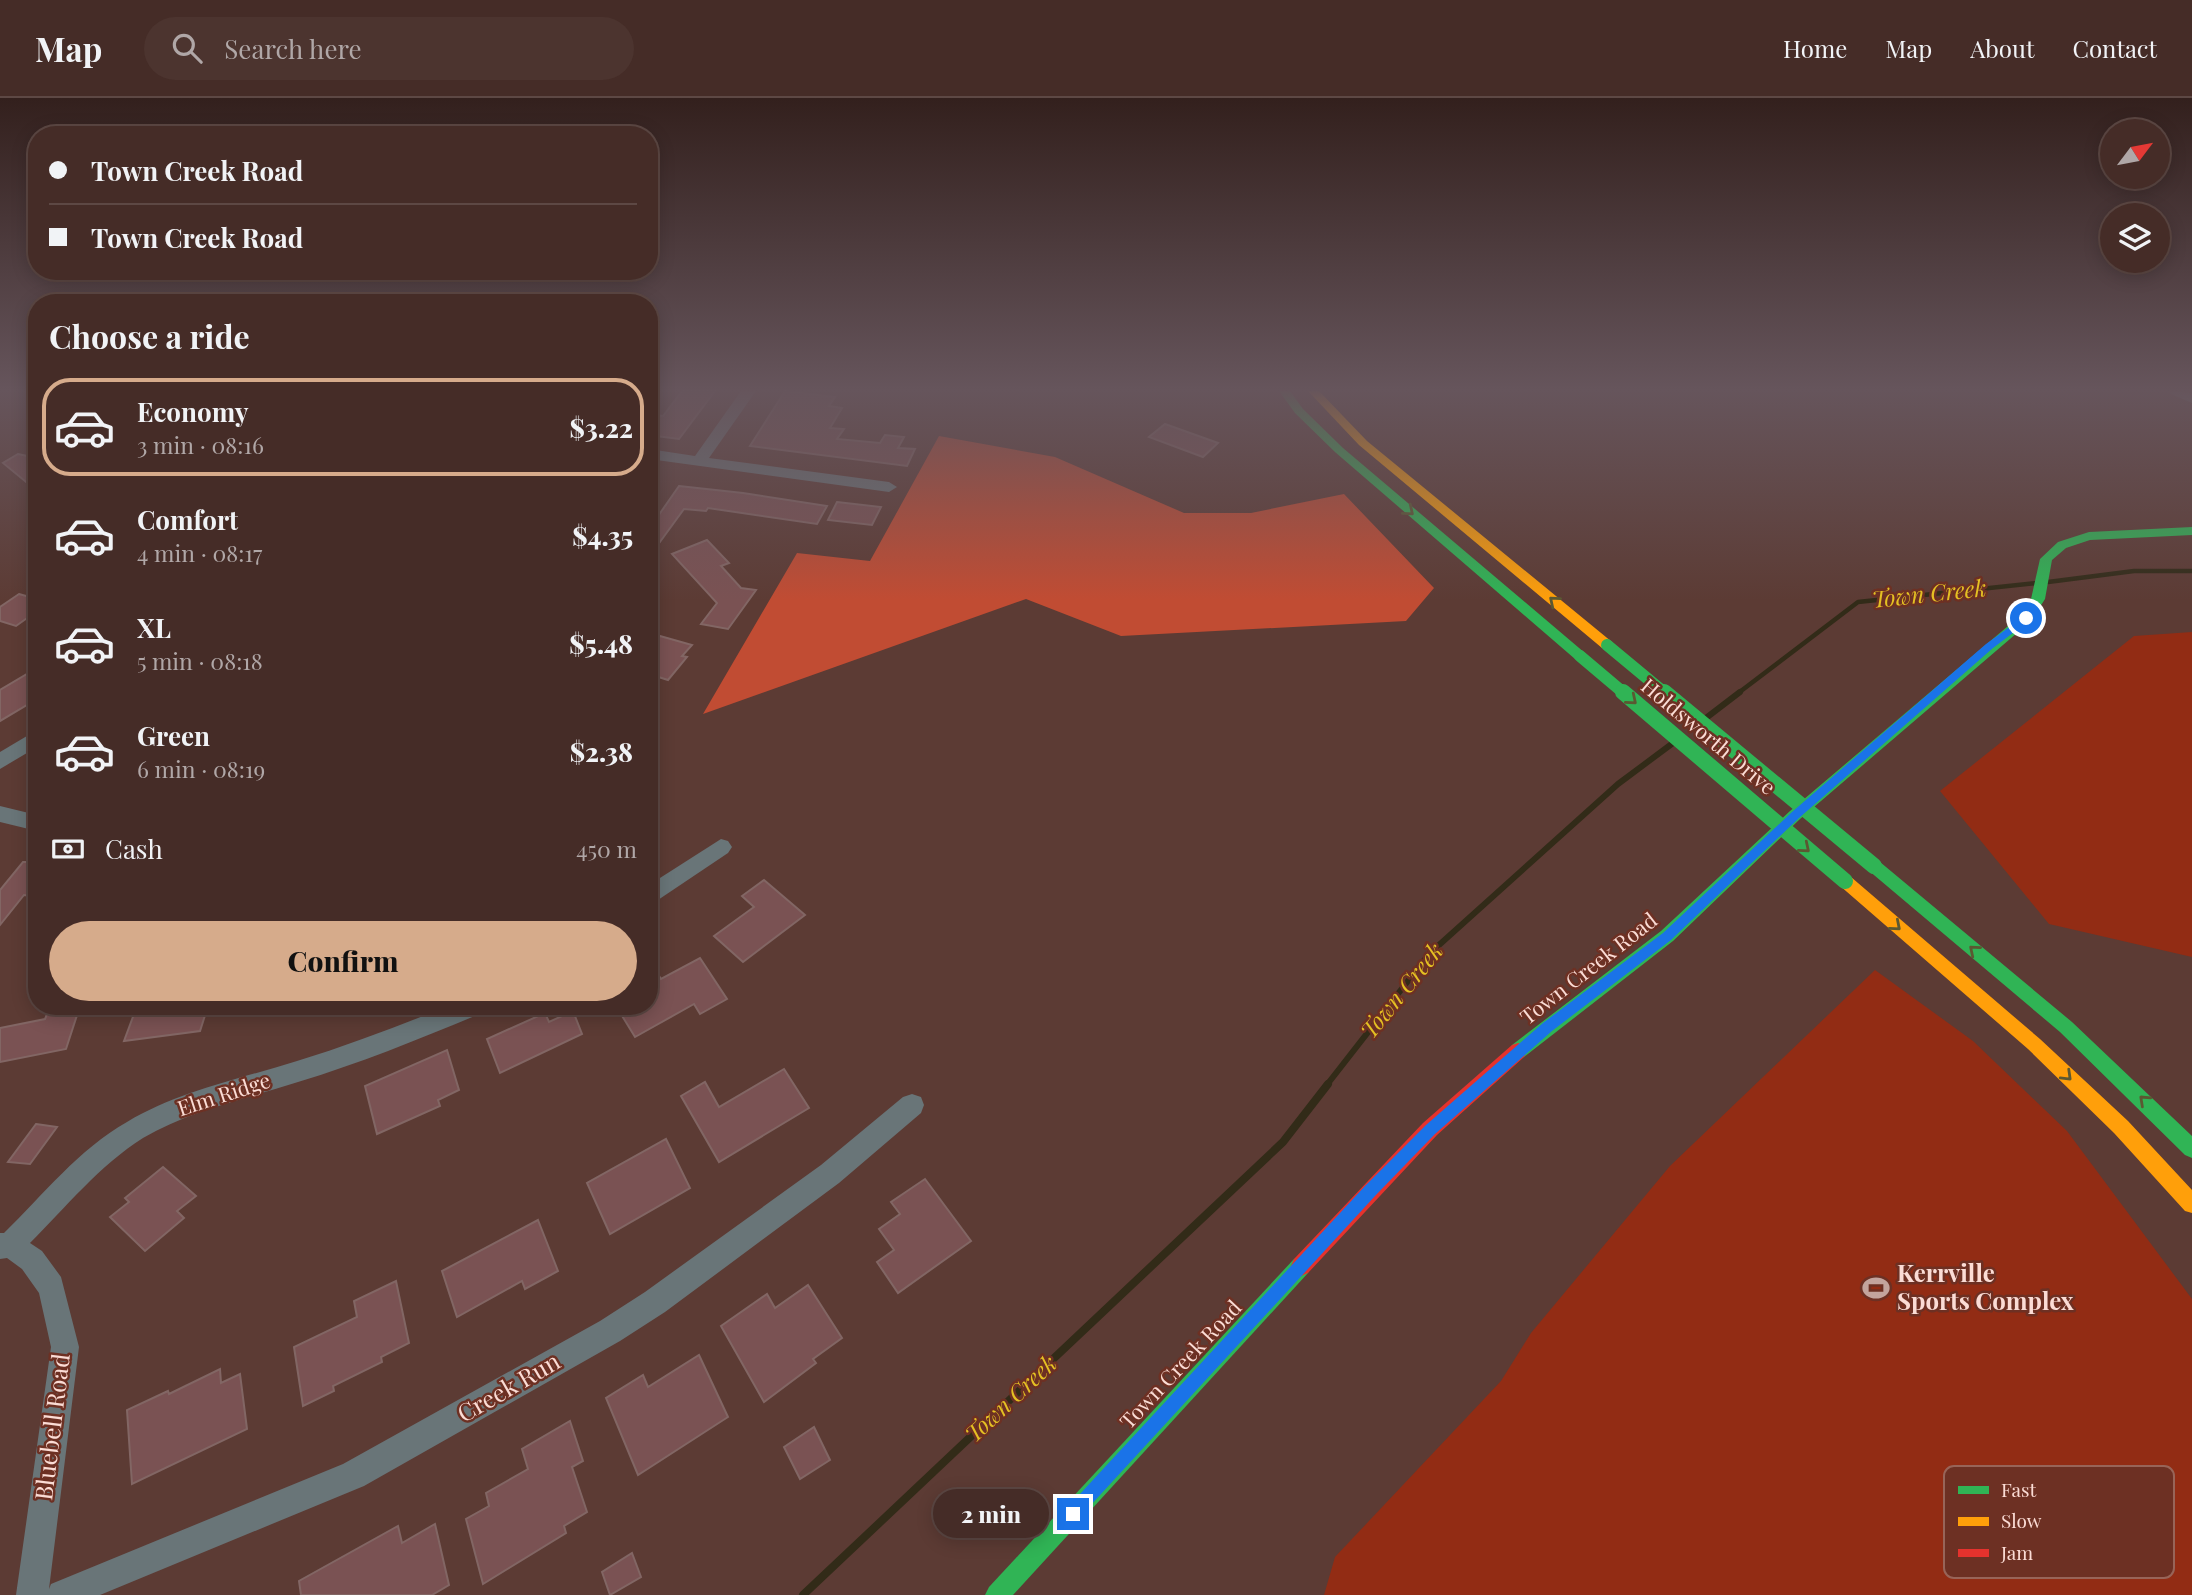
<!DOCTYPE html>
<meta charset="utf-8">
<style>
body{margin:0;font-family:"Playfair Display",serif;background:#4c342f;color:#f1f3f6;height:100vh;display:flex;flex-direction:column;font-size:26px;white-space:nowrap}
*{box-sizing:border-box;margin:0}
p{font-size:23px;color:#b0a7a7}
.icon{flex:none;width:38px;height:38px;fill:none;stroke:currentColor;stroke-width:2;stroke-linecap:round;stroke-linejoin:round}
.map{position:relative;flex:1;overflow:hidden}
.details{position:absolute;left:28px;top:196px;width:630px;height:721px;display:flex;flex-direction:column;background:#452c27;border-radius:28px;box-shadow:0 4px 18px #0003,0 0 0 2px #5d4844}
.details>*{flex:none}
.banner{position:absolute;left:28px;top:28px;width:630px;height:154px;border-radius:28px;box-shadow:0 4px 18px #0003,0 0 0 2px #5d4844;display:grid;align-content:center;height:154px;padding:0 21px;background:#452c27}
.needle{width:46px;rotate:58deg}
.controls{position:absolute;left:2100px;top:21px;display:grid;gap:14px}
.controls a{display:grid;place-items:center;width:70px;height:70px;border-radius:50%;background:#452c27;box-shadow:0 4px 18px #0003,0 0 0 2px #5d4844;font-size:35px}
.end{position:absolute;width:32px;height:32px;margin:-16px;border:9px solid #1a73e8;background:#fff;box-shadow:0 0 0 4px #fff}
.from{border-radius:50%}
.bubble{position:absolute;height:49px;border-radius:24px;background:#452c27;box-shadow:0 4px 18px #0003,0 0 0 2px #5d4844;font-size:23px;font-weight:800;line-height:49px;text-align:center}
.banner b{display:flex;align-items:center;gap:24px;height:66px;font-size:26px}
.banner b+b{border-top:2px solid #5d4844}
.banner i{width:18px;height:18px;background:#f1f3f6}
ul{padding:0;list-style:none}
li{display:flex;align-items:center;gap:21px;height:98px;margin:0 14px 10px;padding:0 7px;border:4px solid transparent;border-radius:28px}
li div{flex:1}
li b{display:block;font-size:26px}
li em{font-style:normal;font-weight:800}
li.selected{border-color:#d6ab8b}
li>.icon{width:63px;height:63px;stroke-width:1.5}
h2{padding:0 21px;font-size:32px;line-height:84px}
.pay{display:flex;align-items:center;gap:18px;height:77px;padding:0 21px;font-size:26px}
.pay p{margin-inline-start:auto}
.primary-button{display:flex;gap:14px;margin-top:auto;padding:14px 21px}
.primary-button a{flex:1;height:80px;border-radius:42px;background:#d6ab8b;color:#111;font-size:28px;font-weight:800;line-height:80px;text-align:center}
header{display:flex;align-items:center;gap:42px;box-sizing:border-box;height:98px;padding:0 35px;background:#452c27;border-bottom:2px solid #5d4844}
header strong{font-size:33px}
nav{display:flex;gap:38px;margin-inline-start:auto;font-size:24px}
.search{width:490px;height:63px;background:#4c342f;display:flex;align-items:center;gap:18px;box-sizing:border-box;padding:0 24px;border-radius:38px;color:#b0a7a7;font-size:26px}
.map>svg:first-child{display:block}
</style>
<header>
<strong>Map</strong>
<div class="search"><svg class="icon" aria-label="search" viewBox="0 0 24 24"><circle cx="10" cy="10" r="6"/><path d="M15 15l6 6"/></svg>Search here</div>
<nav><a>Home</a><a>Map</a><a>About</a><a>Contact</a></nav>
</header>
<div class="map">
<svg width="2192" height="1497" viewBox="0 0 2192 1497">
<rect width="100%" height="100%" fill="#5c3b34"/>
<g fill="#922c14">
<polygon points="2192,534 2192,859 2049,826 1940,693 2134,538"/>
<polygon points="1875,872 1973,943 2067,1033 2192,1201 2192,1497 1324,1497 1335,1459 1501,1283 1531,1235 1670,1068"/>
</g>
<polygon fill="#c14c33" points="939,338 1055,359 1184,415 1251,415 1344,396 1434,490 1406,523 1121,538 1026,501 703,616 797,455 870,463"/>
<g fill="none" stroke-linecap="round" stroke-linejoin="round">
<g stroke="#322b18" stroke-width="4.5">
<polyline points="2048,484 2134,473 2192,473"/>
<polyline points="1737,596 1858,504 2037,485"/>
</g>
<g stroke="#322b18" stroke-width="6">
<polyline points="1706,620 1740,594"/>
<polyline points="1326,988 1429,856 1618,686 1673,645"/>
</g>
<polyline stroke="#322b18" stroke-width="8" points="803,1497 1283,1044 1328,986"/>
</g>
<g fill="#7a5253" stroke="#826664" stroke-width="2">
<polygon points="682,293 715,293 679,341 649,337 649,327 657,317 663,318"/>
<polygon points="785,293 835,299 829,308 842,310 830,330 844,331 837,341 880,345 885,337 904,339 898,350 915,351 907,368 750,348"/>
<polygon points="1165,326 1218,345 1203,359 1149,339"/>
<polygon points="18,356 37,360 37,393 3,365"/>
<polygon points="679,388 743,395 827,408 817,426 708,410 706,413 684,411 649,459 649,431"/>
<polygon points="837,404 881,409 872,427 828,422"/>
<polygon points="707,442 729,465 721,468 741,490 756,492 728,531 701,526 717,505 672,456"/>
<polygon points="19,496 37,501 37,513 16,528 0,523 0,509"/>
<polygon points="660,538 692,547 682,558 687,559 668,582 649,576 649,550"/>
<polygon points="37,570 37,601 0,623 0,592"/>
<polygon points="23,764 37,764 37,798 24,797 0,827 0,792"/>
<polygon points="764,782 805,817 743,864 714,838 754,809 742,798"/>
<polygon points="700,860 727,901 700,916 694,906 635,939 616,908 649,908 649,862 661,881"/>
<polygon points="55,908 80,908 66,951 0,964 0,930 45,921 50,909"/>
<polygon points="137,908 208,908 200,933 124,943"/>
<polygon points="573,913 582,936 500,975 487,941 545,915 549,924"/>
<polygon points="447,952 459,992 438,1002 440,1008 377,1036 365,988"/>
<polygon points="784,971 809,1010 719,1064 681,998 705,984 719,1009"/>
<polygon points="36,1026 57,1029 30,1066 8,1064"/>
<polygon points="666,1041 690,1090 610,1136 587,1085"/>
<polygon points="163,1069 196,1098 177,1113 184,1120 145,1153 110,1119 129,1104 125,1100"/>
<polygon points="925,1081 971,1143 898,1195 877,1164 894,1152 879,1131 900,1116 891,1104"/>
<polygon points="538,1122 558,1173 525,1191 522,1183 457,1219 442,1173"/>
<polygon points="396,1183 409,1245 381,1259 382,1264 333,1288 334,1293 303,1308 294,1249 357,1219 354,1203"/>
<polygon points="808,1187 842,1240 813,1261 816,1265 764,1304 721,1228 767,1196 775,1210"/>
<polygon points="699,1257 728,1319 638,1377 606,1300 643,1277 648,1289"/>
<polygon points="220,1271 221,1285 240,1276 247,1331 132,1386 127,1312 168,1293 169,1296"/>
<polygon points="570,1323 583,1363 572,1369 587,1414 564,1428 566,1435 483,1486 466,1421 489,1408 486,1395 528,1371 522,1351"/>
<polygon points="814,1329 830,1362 800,1381 784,1349"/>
<polygon points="435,1426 449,1487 432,1497 301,1497 299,1483 398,1428 402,1445"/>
<polygon points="632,1455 641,1479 610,1497 602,1474"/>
</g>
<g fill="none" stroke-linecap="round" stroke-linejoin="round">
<g fill="#697578" fill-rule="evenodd">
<polygon points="741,293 756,293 709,360 889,384 897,389 889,394 649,361 649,351 695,358"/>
<polygon points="2169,293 2192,295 2192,305 2171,296"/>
<polygon points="37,632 37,649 0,671 0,654"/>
<polygon points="0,708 37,717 37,733 0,724"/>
<polygon points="721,741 728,743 732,749 728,755 649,808 649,787"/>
<path d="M448,908H486L482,915C422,940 361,965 298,984C246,1001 191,1012 143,1040C100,1067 66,1109 30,1145L42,1153L61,1179L79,1249L49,1491L51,1486L343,1366L600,1223L645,1194L821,1067L903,999L912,996L921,999L924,1007L921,1015L839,1085L665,1214L620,1243L364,1388L100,1497H16L51,1249L39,1195L22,1171L7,1160L0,1161V1135H4C43,1097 79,1051 127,1024C179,993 240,981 297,963C349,947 399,928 448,908Z"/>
</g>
<g fill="#30b455" fill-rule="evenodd">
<polygon points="1279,293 1290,293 1303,311 1343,350 1585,555 1587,558 1585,561 1575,561 1335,354 1295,315"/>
<polygon points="2192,429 2192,437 2090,442 2066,450 2052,462 2045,501 2031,523 1800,721 1673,843 1524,959 1518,961 1512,959 1509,953 1512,947 1661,833 1790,713 2021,517 2031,501 2040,461 2058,444 2089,434"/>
<polygon points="1874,762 1880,764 2072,924 2192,1038 2192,1060 2185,1057 2060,934 1868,772 1866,768 1868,764"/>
<polygon points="1301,1158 1308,1161 1311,1168 1308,1175 1013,1497 985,1497 989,1489 1294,1161"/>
</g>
<g fill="#ff9f0a" fill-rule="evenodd">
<polygon points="1308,293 1319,293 1367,343 1612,544 1614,547 1612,550 1602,550 1359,347"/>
<polygon points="1845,777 1851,779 2040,941 2128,1023 2192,1092 2192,1115 2185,1113 2114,1035 2028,951 1839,787 1837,783 1839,779"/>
</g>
<polygon fill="#e5322d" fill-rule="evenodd" points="1518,945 1524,947 1527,953 1524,959 1437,1037 1308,1175 1301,1178 1294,1175 1291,1168 1294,1161 1423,1025 1512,947"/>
<g stroke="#30b455" stroke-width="12">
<polyline points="1607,547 1666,596"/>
<polyline points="1580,558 1625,596"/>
</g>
<g stroke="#30b455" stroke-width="16">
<polyline points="1623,594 1845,783"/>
<polyline points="1664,594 1874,768"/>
</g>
</g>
<defs><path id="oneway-chevron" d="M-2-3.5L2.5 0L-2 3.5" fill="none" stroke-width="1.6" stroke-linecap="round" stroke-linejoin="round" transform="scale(1.75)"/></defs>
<g stroke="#5b5832">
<use href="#oneway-chevron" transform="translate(1409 413) rotate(40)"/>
<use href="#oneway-chevron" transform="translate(1554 503) rotate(-140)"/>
<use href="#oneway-chevron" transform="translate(1632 602) rotate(40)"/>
<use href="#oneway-chevron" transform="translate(1805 750) rotate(40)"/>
<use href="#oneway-chevron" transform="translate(1896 828) rotate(41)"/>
<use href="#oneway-chevron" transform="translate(1974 852) rotate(-140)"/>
<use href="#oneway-chevron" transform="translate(2067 978) rotate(44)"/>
<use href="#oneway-chevron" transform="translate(2144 1002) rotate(-137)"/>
</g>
<linearGradient id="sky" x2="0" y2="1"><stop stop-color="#33201d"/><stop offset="0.58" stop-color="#66555c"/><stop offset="1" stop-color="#66555c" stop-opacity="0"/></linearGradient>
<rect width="2192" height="503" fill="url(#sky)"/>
<polygon fill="#1a73e8" points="2026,517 2030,518 2030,522 1993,550 1799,720 1671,842 1552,933 1435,1036 1375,1098 1078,1421 1073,1424 1067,1421 1064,1416 1067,1410 1365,1088 1426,1027 1543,925 1663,835 1792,714 1986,546"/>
<defs>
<g id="stadium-bare" transform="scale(2.1)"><path d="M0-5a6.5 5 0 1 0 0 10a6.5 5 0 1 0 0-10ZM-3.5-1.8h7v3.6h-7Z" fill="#c3a49d" stroke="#6d3023" stroke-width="2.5" paint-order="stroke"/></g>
</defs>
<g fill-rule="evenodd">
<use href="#stadium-bare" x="1876" y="1190"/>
</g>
<g text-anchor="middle" stroke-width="5" stroke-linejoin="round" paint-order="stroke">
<g font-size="21" fill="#fbdcd5" stroke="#6d3023">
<text transform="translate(1708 639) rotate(40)" y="7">Holdsworth Drive</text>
<text transform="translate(1589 871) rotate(-38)" y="7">Town Creek Road</text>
<text transform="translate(224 997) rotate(-18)" y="7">Elm Ridge</text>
<text transform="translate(1181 1267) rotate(-47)" y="7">Town Creek Road</text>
</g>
<g font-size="23" font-style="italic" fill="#e5c023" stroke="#6d3023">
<text transform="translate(1929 496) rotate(-6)" y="8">Town Creek</text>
<text transform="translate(1402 893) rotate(-51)" y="8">Town Creek</text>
<text transform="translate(1011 1301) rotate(-43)" y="8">Town Creek</text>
</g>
<g font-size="24" font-weight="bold" fill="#fbdcd5" stroke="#6d3023" text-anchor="start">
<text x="1897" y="1184">Kerrville<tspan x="1897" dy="28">Sports Complex</tspan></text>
</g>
<g font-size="24" fill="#fbdcd5" stroke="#6d3023">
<text transform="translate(509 1290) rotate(-30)" y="8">Creek Run</text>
<text transform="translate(53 1329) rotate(-83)" y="8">Bluebell Road</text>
</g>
</g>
<rect x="1944" y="1368" width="230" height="112" rx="10" fill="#6d3023" stroke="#986458" stroke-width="2"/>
<rect x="1958" y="1388" width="31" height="8" fill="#30b455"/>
<rect x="1958" y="1419" width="31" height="9" fill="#ff9f0a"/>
<rect x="1958" y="1451" width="31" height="8" fill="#e5322d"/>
<g font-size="19" fill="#fbdcd5">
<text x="2001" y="1399">Fast</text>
<text x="2001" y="1430">Slow</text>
<text x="2001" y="1462">Jam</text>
</g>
</svg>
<div class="controls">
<a><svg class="needle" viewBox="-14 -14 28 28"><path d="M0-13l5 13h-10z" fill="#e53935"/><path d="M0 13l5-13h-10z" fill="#b0a7a7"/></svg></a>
<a><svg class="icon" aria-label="layers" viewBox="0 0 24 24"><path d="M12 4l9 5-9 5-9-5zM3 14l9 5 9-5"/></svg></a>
</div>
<i class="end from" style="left:2026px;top:520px"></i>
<i class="end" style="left:1073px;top:1416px"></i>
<div class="bubble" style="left:933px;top:1391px;width:116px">2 min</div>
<div class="banner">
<b><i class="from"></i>Town Creek Road</b>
<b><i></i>Town Creek Road</b>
</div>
<section class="details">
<h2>Choose a ride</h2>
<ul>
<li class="selected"><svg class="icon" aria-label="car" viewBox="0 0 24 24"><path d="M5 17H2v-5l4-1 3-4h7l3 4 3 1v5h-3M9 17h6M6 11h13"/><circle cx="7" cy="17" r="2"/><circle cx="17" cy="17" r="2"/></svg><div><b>Economy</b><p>3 min · 08:16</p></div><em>$3.22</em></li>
<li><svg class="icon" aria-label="car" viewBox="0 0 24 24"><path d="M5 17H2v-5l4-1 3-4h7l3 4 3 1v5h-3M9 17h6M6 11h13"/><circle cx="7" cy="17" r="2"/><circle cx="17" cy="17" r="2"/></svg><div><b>Comfort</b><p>4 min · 08:17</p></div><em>$4.35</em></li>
<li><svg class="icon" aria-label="car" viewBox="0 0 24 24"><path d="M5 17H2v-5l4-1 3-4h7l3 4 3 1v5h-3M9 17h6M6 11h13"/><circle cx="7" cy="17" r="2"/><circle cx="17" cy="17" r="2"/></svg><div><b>XL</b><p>5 min · 08:18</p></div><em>$5.48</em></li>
<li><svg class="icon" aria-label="car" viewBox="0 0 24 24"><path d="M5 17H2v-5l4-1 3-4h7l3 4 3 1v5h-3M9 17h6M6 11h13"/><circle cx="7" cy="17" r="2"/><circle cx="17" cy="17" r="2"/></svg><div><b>Green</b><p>6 min · 08:19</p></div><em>$2.38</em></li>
</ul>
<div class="pay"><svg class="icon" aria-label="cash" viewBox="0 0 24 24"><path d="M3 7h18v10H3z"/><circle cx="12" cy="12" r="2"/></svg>Cash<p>450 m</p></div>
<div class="primary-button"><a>Confirm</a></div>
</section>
</div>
